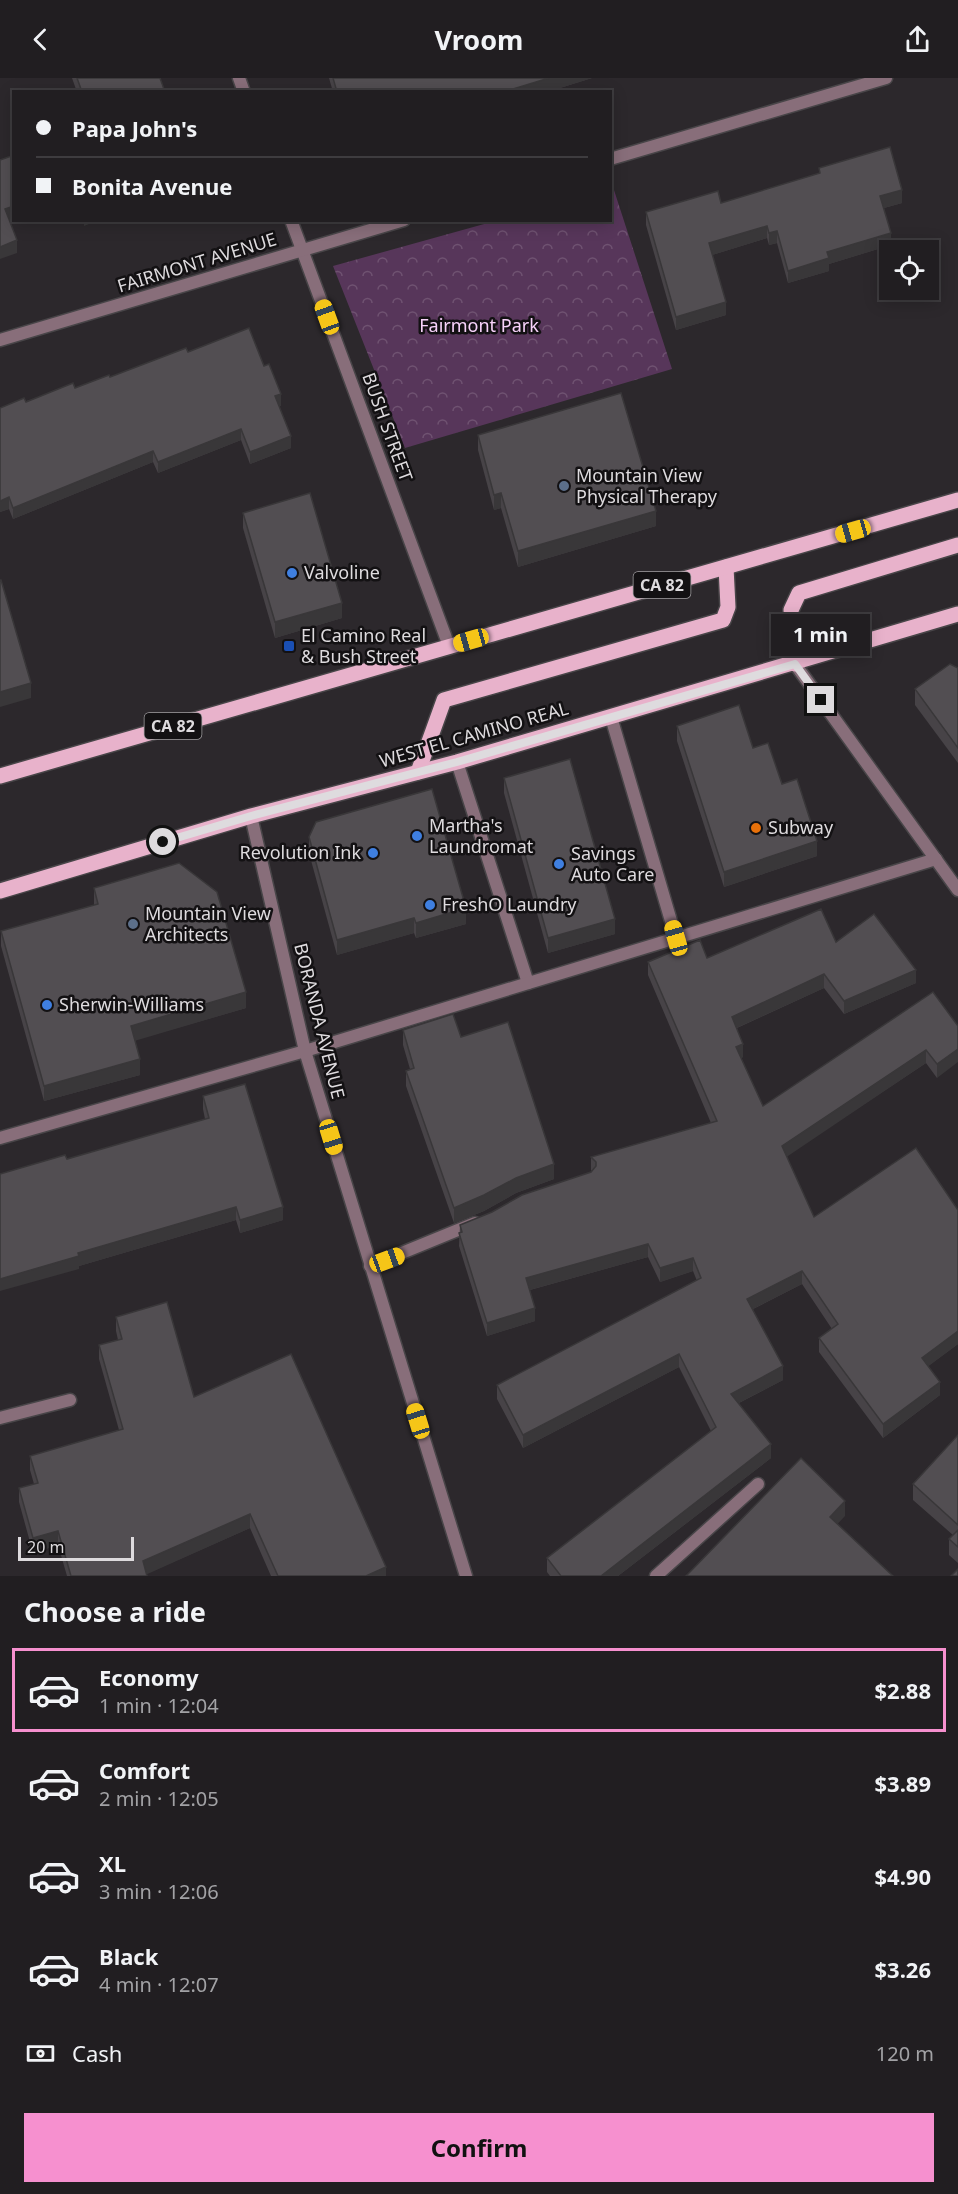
<!DOCTYPE html>
<meta charset="utf-8">
<style>
body{margin:0;font-family:"Noto Sans",sans-serif;background:#29272a;color:#f1f3f6;height:100vh;display:flex;flex-direction:column;font-size:22px;white-space:nowrap}
*{box-sizing:border-box;margin:0}
p{font-size:20px;color:#a2a2a5}
.icon{flex:none;width:33px;height:33px;fill:none;stroke:currentColor;stroke-width:2;stroke-linecap:round;stroke-linejoin:round}
.map{position:relative;height:1498px;overflow:hidden}
.details{display:flex;flex-direction:column;background:#211e21;flex:1}
.details>*{flex:none}
.top-card{position:absolute;left:12px;top:12px;width:600px;height:132px;border-radius:0px;box-shadow:0 3px 15px #0003,0 0 0 2px #3e3c3f;display:grid;align-content:center;height:132px;padding:0 24px;background:#211e21}
.tools{position:absolute;left:879px;top:162px;display:grid;gap:12px}
.tools a{display:grid;place-items:center;width:60px;height:60px;border-radius:0px;background:#211e21;box-shadow:0 3px 15px #0003,0 0 0 2px #3e3c3f;font-size:30px}
.scale{position:absolute;left:18px;bottom:15px;width:116px;box-sizing:border-box;padding-left:6px;border:3px solid #dedbde;border-top:0;font-size:16px;line-height:21px;white-space:nowrap;color:#dedbde;-webkit-text-stroke:4px #131113;paint-order:stroke}
.end{position:absolute;width:27px;height:27px;margin:-14px;border:8px solid #dedbde;background:#111;box-shadow:0 0 0 3px #111}
.from{border-radius:50%}
.bubble{position:absolute;height:42px;border-radius:0px;background:#211e21;box-shadow:0 3px 15px #0003,0 0 0 2px #3e3c3f;font-size:20px;font-weight:700;line-height:42px;text-align:center}
.car{position:absolute;width:18px;height:36px;margin:-18px -9px;border-radius:8px;box-shadow:0 0 4px 2px #0007;background:linear-gradient(#f5c518 24%,#345 0 40%,#f5c518 0 76%,#345 0 86%,#f5c518 0)}
.top-card b{display:flex;align-items:center;gap:21px;height:57px;font-size:22px}
.top-card b+b{border-top:2px solid #3e3c3f}
.top-card i{width:15px;height:15px;background:#f1f3f6}
ul{padding:0;list-style:none}
li{display:flex;align-items:center;gap:18px;height:84px;margin:0 12px 9px;padding:0 12px;border:3px solid transparent;border-radius:0px}
li div{flex:1}
li b{display:block;font-size:22px}
li em{font-style:normal;font-weight:700}
li.selected{border-color:#f690cf}
li>.icon{width:54px;height:54px;stroke-width:1.5}
h2{padding:0 24px;font-size:27px;line-height:72px}
.pay{display:flex;align-items:center;gap:15px;height:66px;padding:0 24px;font-size:22px}
.pay p{margin-inline-start:auto}
.primary-button{display:flex;gap:12px;margin-top:auto;padding:12px 24px}
.primary-button a{flex:1;height:69px;border-radius:0px;background:#f690cf;color:#111;font-size:24px;font-weight:700;line-height:69px;text-align:center}
header{display:flex;justify-content:space-between;align-items:center;height:78px;padding:0 24px;background:#211e21;font-size:27px;font-weight:700}
.map>svg:first-child{display:block}
</style>
<header><svg class="icon" aria-label="back" viewBox="0 0 24 24"><path d="M15 5l-7 7 7 7"/></svg>Vroom<svg class="icon" aria-label="share" viewBox="0 0 24 24"><path d="M12 15V3M7 8l5-5 5 5M5 13v7h14v-7"/></svg></header>
<div class="map">
<svg width="958" height="1498" viewBox="0 0 958 1498">
<defs>
<pattern id="forest-crowns" width="20" height="18" patternUnits="userSpaceOnUse" patternTransform="scale(1.5)"><rect width="20" height="18" fill="#57365a"/><path d="M2 6a3 3 0 1 1 6 0M12 15a3 3 0 1 1 6 0" fill="none" stroke="#6f5271"/></pattern>
</defs>
<rect width="100%" height="100%" fill="#2c282c"/>
<polygon fill="url(#forest-crowns)" points="613,109 672,291 405,370 333,188 495,143 610,142 611,110"/>
<g fill="none" stroke-linecap="round" stroke-linejoin="round">
<g stroke="#484548" stroke-width="15">
<g id="lane">
<polyline points="611,639 676,860"/>
<polyline points="457,684 528,905"/>
<polyline points="0,1060 305,973 936,781"/>
<polyline points="370,1188 475,1145"/>
<polyline points="0,1340 70,1322"/>
<polyline points="656,1498 758,1406"/>
</g>
</g>
<g stroke="#484548" stroke-width="15">
<g id="street">
<polyline points="239,0 244,14"/>
<polyline points="610,81 886,0"/>
<polyline points="291,142 449,568"/>
<polyline points="0,262 404,142"/>
<polyline points="795,586 958,812"/>
<polyline points="251,738 305,973 466,1498"/>
</g>
</g>
<g stroke="#484548" stroke-width="18">
<g id="primary">
<polyline points="795,586 791,532 799,515 958,467"/>
<polyline points="418,694 444,622 723,542 728,529 726,489"/>
<polyline points="0,698 958,422"/>
<polyline points="0,813 251,738 457,684 958,536"/>
</g>
</g>
<use href="#lane" stroke="#886e7a" stroke-width="12"/>
<use href="#street" stroke="#886e7a" stroke-width="12"/>
<use href="#primary" stroke="#e8b2cb" stroke-width="15"/>
</g>
<g fill="#474347">
<polygon points="72,0 160,0 165,14 77,14"/>
<polygon points="329,0 592,0 547,14 333,14"/>
<polygon points="819,90 902,125 884,130 891,167 829,186 829,193 788,205 777,165 769,167 767,160 712,177 726,237 676,252 646,147 646,134 721,125 819,96"/>
<polygon points="188,274 264,288 281,328 279,328 291,370 250,386 241,362 158,395 153,384 13,441 9,431 0,434 0,330 75,310"/>
<polygon points="478,357 656,448 518,489 501,430 494,432 478,372"/>
<polygon points="243,435 342,540 275,560 243,450"/>
<polygon points="958,590 958,685 915,627 915,611"/>
<polygon points="677,648 753,670 782,706 817,778 724,809 677,663"/>
<polygon points="504,700 615,856 548,875 504,715"/>
<polygon points="309,759 466,846 416,860 414,855 337,877 309,775"/>
<polygon points="94,810 246,930 135,962 140,997 44,1023 1,868 1,853 94,827"/>
<polygon points="836,864 916,905 844,936 824,910 737,950 743,979 741,980 763,1028 958,948 937,1000 926,985 786,1078 814,1139 958,1132 958,1266 928,1288 940,1317 883,1360 819,1274 819,1260 832,1251 802,1206 753,1231 783,1302 739,1325 771,1380 618,1498 550,1498 547,1494 547,1480 711,1353 679,1289 523,1370 497,1321 497,1307 697,1203 693,1193 660,1204 648,1179 530,1212 535,1243 487,1258 459,1168 460,1147 591,1094 592,1093 591,1092 591,1079 711,1045 648,897 648,884 707,880"/>
<polygon points="403,952 461,959 554,1101 516,1115 484,1133 454,1145 406,1008 406,993 410,991 403,967"/>
<polygon points="203,1018 283,1142 240,1155 236,1142 79,1188 79,1191 67,1081 205,1041 203,1031"/>
<polygon points="116,1239 194,1319 386,1498 271,1498 250,1450 146,1496 147,1498 67,1498 58,1467 33,1475 19,1424 19,1410 34,1406 30,1392 30,1378 119,1352 99,1281 99,1267 118,1262 116,1253"/>
<polygon points="958,1357 958,1485 949,1477 949,1461 953,1457 913,1422 913,1406"/>
</g>
<g fill="#393739">
<polygon points="549,0 592,0 547,14 503,14"/>
<polygon points="902,112 902,125 880,131 880,118"/>
<polygon points="14,128 14,141 5,144 5,131"/>
<polygon points="84,142 99,142 84,148"/>
<polygon points="767,148 767,160 709,178 709,165"/>
<polygon points="777,153 777,165 769,167 769,155"/>
<polygon points="891,155 891,167 829,186 829,193 788,205 788,193 827,174"/>
<polygon points="17,162 17,175 0,181 0,169"/>
<polygon points="726,224 726,237 676,252 676,239"/>
<polygon points="281,316 281,328 275,330 275,318"/>
<polygon points="241,351 241,362 158,395 158,384"/>
<polygon points="291,358 291,370 250,386 250,374"/>
<polygon points="153,373 153,384 13,441 13,430"/>
<polygon points="501,415 501,430 494,432 494,417"/>
<polygon points="9,419 9,431 0,434 0,423"/>
<polygon points="656,433 656,448 518,489 518,473"/>
<polygon points="342,525 342,540 275,560 275,544"/>
<polygon points="31,605 31,620 0,629 0,614"/>
<polygon points="817,763 817,778 724,809 724,794"/>
<polygon points="466,830 466,846 416,860 416,845"/>
<polygon points="414,840 414,855 337,877 337,862"/>
<polygon points="615,841 615,856 548,875 548,860"/>
<polygon points="916,892 916,905 844,936 844,923"/>
<polygon points="824,896 824,910 732,952 732,939"/>
<polygon points="246,914 246,930 131,964 131,948"/>
<polygon points="743,966 743,979 736,982 736,969"/>
<polygon points="958,971 958,984 937,1000 937,986"/>
<polygon points="926,972 926,985 782,1082 782,1068"/>
<polygon points="140,981 140,997 44,1023 44,1008"/>
<polygon points="554,1086 554,1101 516,1115 484,1133 454,1145 454,1130 516,1100"/>
<polygon points="236,1129 236,1142 79,1188 79,1191 0,1213 0,1201 78,1175"/>
<polygon points="283,1129 283,1142 240,1155 240,1142"/>
<polygon points="648,1166 648,1179 526,1213 526,1200"/>
<polygon points="693,1180 693,1193 660,1204 660,1190"/>
<polygon points="802,1193 802,1206 747,1234 747,1221"/>
<polygon points="535,1230 535,1243 487,1258 487,1245"/>
<polygon points="958,1253 958,1266 922,1293 922,1280"/>
<polygon points="679,1276 679,1289 523,1370 523,1357"/>
<polygon points="783,1288 783,1302 731,1329 731,1316"/>
<polygon points="940,1304 940,1317 883,1360 883,1346"/>
<polygon points="771,1366 771,1380 618,1498 601,1498"/>
<polygon points="845,1423 845,1438 830,1454 830,1439"/>
<polygon points="250,1436 250,1450 143,1498 143,1483"/>
<polygon points="58,1453 58,1467 33,1475 33,1460"/>
<polygon points="386,1489 386,1498 366,1498"/>
</g>
<g fill="#524e52" stroke="#393739" stroke-width="1.5">
<polygon points="77,0 160,0 165,14 82,14"/>
<polygon points="333,0 549,0 503,14 337,14"/>
<polygon points="890,69 902,112 880,118 891,155 827,174 829,180 788,193 777,153 769,155 767,148 709,165 726,224 676,239 646,134 718,113 721,125 820,95 819,90"/>
<polygon points="14,77 14,128 5,131 17,162 0,169 0,82"/>
<polygon points="249,250 264,288 269,286 281,316 275,318 291,358 250,374 241,351 158,384 153,373 13,430 9,419 0,423 0,330 24,320 26,324 73,305 75,310 109,297 110,299 186,270 188,274"/>
<polygon points="621,315 656,433 518,473 501,415 494,417 478,357"/>
<polygon points="310,415 342,525 275,544 243,435"/>
<polygon points="0,502 1,502 31,605 0,614"/>
<polygon points="950,586 958,590 958,670 915,611"/>
<polygon points="739,627 753,670 768,665 782,706 797,701 817,763 724,794 677,648"/>
<polygon points="570,681 615,841 548,860 504,700"/>
<polygon points="432,711 466,830 416,845 414,840 337,862 309,759 316,744"/>
<polygon points="179,785 217,814 246,914 131,948 140,981 44,1008 1,853 98,826 94,810"/>
<polygon points="821,831 836,864 874,836 916,892 844,923 824,896 732,939 743,966 736,969 763,1028 933,914 958,948 958,971 937,986 926,972 782,1068 814,1139 916,1070 958,1132 958,1253 922,1280 940,1304 883,1346 819,1260 838,1246 802,1193 747,1221 783,1288 731,1316 771,1366 601,1498 561,1498 547,1480 716,1349 679,1276 523,1357 497,1307 701,1200 693,1180 660,1190 648,1166 526,1200 535,1230 487,1245 459,1155 462,1154 460,1147 492,1134 522,1117 591,1094 596,1088 596,1084 591,1079 717,1043 648,884 700,862 707,880"/>
<polygon points="453,936 461,959 508,944 554,1086 516,1100 484,1117 454,1130 406,993 414,990 403,952"/>
<polygon points="245,1006 283,1129 240,1142 236,1129 78,1175 79,1178 0,1201 0,1096 65,1077 67,1081 209,1040 203,1018"/>
<polygon points="167,1224 194,1319 291,1276 386,1489 366,1498 278,1498 250,1436 143,1483 147,1498 71,1498 58,1453 33,1460 19,1410 38,1405 30,1378 123,1351 99,1267 122,1261 116,1239"/>
<polygon points="958,1357 958,1447 913,1406"/>
<polygon points="801,1380 845,1423 830,1439 893,1498 686,1498"/>
<polygon points="958,1452 958,1469 949,1461"/>
<polygon points="958,1491 958,1498 951,1498"/>
</g>
<g fill="none" stroke-linecap="round" stroke-linejoin="round">
<polyline stroke="#dedbde" stroke-width="8" points="163,764 251,738 457,684 795,586 821,622"/>
</g>
<g fill="#5c6f8a" stroke="#131113" stroke-width="2">
<circle cx="564" cy="408" r="6"/>
<circle cx="133" cy="846" r="6"/>
</g>
<g fill="#3f7fe0" stroke="#131113" stroke-width="2">
<circle cx="292" cy="495" r="6"/>
<circle cx="417" cy="758" r="6"/>
<circle cx="373" cy="775" r="6"/>
<circle cx="559" cy="786" r="6"/>
<circle cx="430" cy="827" r="6"/>
<circle cx="47" cy="927" r="6"/>
</g>
<rect fill="#1a4fb4" stroke="#131113" stroke-width="2" x="283" y="562" width="12" height="12" rx="3"/>
<circle fill="#e8710a" stroke="#131113" stroke-width="2" cx="756" cy="750" r="6"/>
<g text-anchor="middle" stroke-width="5" stroke-linejoin="round" paint-order="stroke">
<g fill="#131113" stroke="#a19ea1" stroke-width="1.5">
<rect x="633.5" y="494" width="57" height="26" rx="4.5"/>
<rect x="144.5" y="635" width="57" height="26" rx="4.5"/>
</g>
<g font-size="16" font-weight="bold" fill="#dedbde">
<text x="662" y="513">CA 82</text>
<text x="173" y="654">CA 82</text>
</g>
<g font-size="18" fill="#dedbde" stroke="#131113">
<text transform="translate(197 185) rotate(-17)" y="6">FAIRMONT AVENUE</text>
<text transform="translate(387 349) rotate(70)" y="6">BUSH STREET</text>
<text transform="translate(474 657) rotate(-16)" y="6">WEST EL CAMINO REAL</text>
<text transform="translate(319 943) rotate(76)" y="6">BORANDA AVENUE</text>
</g>
<g font-size="18" fill="#f7d2fa" stroke="#131113">
<text x="479" y="254">Fairmont Park</text>
</g>
<g font-size="18" fill="#dedbde" stroke="#131113" text-anchor="start">
<text x="576" y="404">Mountain View<tspan x="576" dy="21">Physical Therapy</tspan></text>
<text x="304" y="501">Valvoline</text>
<text x="301" y="564">El Camino Real<tspan x="301" dy="21">&amp; Bush Street</tspan></text>
<text x="429" y="754">Martha's<tspan x="429" dy="21">Laundromat</tspan></text>
<text x="768" y="756">Subway</text>
<text x="361" y="781" text-anchor="end">Revolution Ink</text>
<text x="571" y="782">Savings<tspan x="571" dy="21">Auto Care</tspan></text>
<text x="442" y="833">FreshO Laundry</text>
<text x="145" y="842">Mountain View<tspan x="145" dy="21">Architects</tspan></text>
<text x="59" y="933">Sherwin-Williams</text>
</g>
</g>
</svg>
<div class="tools">
<a><svg class="icon" aria-label="locate" viewBox="0 0 24 24"><circle cx="12" cy="12" r="6"/><path d="M12 2v4M12 18v4M2 12h4M18 12h4"/></svg></a>
</div>
<div class="scale">20 m</div>
<i class="end from" style="left:163px;top:764px"></i>
<i class="end" style="left:821px;top:622px"></i>
<div class="bubble" style="left:771px;top:536px;width:99px">1 min</div>
<i class="car" style="left:327px;top:239px;rotate:340deg"></i>
<i class="car" style="left:853px;top:453px;rotate:254deg"></i>
<i class="car" style="left:471px;top:562px;rotate:254deg"></i>
<i class="car" style="left:676px;top:860px;rotate:344deg"></i>
<i class="car" style="left:331px;top:1059px;rotate:163deg"></i>
<i class="car" style="left:387px;top:1182px;rotate:70deg"></i>
<i class="car" style="left:418px;top:1343px;rotate:343deg"></i>
<div class="top-card">
<b><i class="from"></i>Papa John's</b>
<b><i></i>Bonita Avenue</b>
</div>
</div>
<section class="details">
<h2>Choose a ride</h2>
<ul>
<li class="selected"><svg class="icon" aria-label="car" viewBox="0 0 24 24"><path d="M5 17H2v-5l4-1 3-4h7l3 4 3 1v5h-3M9 17h6M6 11h13"/><circle cx="7" cy="17" r="2"/><circle cx="17" cy="17" r="2"/></svg><div><b>Economy</b><p>1 min · 12:04</p></div><em>$2.88</em></li>
<li><svg class="icon" aria-label="car" viewBox="0 0 24 24"><path d="M5 17H2v-5l4-1 3-4h7l3 4 3 1v5h-3M9 17h6M6 11h13"/><circle cx="7" cy="17" r="2"/><circle cx="17" cy="17" r="2"/></svg><div><b>Comfort</b><p>2 min · 12:05</p></div><em>$3.89</em></li>
<li><svg class="icon" aria-label="car" viewBox="0 0 24 24"><path d="M5 17H2v-5l4-1 3-4h7l3 4 3 1v5h-3M9 17h6M6 11h13"/><circle cx="7" cy="17" r="2"/><circle cx="17" cy="17" r="2"/></svg><div><b>XL</b><p>3 min · 12:06</p></div><em>$4.90</em></li>
<li><svg class="icon" aria-label="car" viewBox="0 0 24 24"><path d="M5 17H2v-5l4-1 3-4h7l3 4 3 1v5h-3M9 17h6M6 11h13"/><circle cx="7" cy="17" r="2"/><circle cx="17" cy="17" r="2"/></svg><div><b>Black</b><p>4 min · 12:07</p></div><em>$3.26</em></li>
</ul>
<div class="pay"><svg class="icon" aria-label="cash" viewBox="0 0 24 24"><path d="M3 7h18v10H3z"/><circle cx="12" cy="12" r="2"/></svg>Cash<p>120 m</p></div>
<div class="primary-button"><a>Confirm</a></div>
</section>
